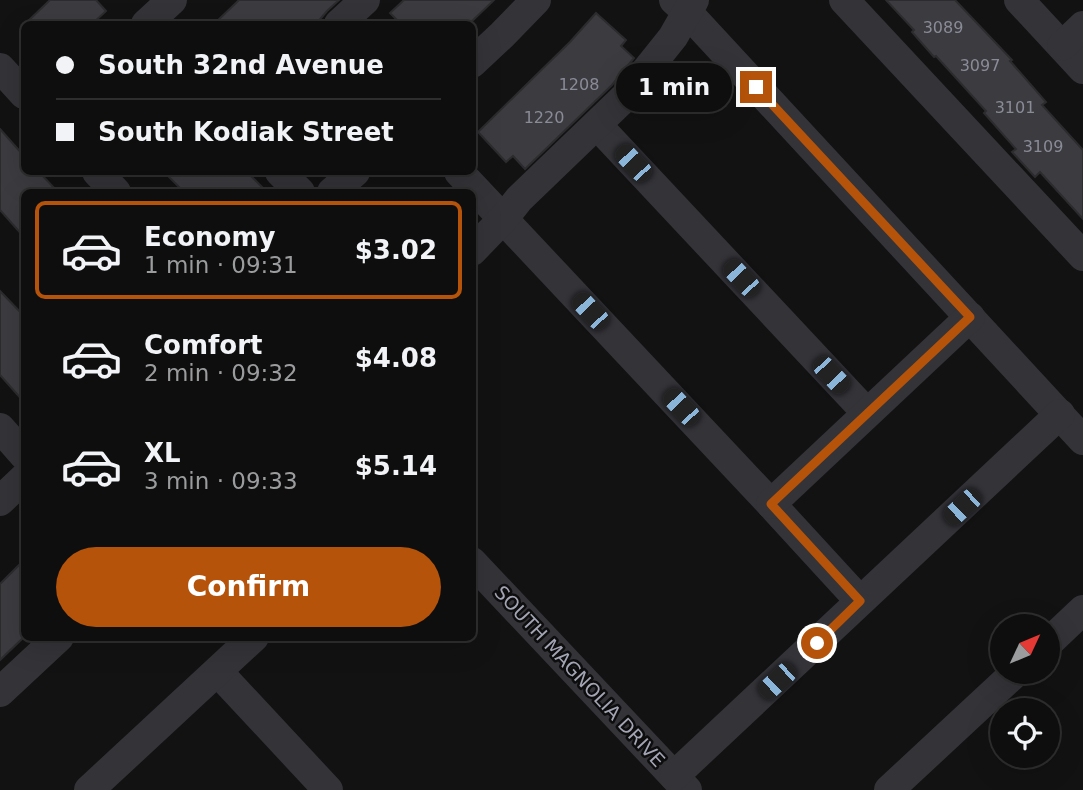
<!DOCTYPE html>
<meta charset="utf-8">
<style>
body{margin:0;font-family:"DejaVu Sans",sans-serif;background:#1c1c1c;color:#f1f3f6;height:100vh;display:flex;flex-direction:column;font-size:26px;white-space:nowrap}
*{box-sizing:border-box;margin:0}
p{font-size:23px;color:#9b9c9e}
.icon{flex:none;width:38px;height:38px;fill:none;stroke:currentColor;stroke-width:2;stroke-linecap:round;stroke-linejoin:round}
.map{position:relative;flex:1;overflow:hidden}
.details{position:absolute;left:21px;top:189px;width:455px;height:452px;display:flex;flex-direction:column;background:#0e0e0e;border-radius:10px;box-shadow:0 7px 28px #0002,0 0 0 2px #2e2e2e}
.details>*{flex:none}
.hud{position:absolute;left:21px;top:21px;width:455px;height:154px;border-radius:10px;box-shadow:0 7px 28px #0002,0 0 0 2px #2e2e2e;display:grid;align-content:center;height:154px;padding:0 35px;background:#0e0e0e}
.needle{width:46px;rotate:46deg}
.controls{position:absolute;left:990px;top:614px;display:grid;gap:14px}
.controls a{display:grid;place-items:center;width:70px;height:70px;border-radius:50%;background:#0e0e0e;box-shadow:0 7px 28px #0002,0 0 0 2px #2e2e2e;font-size:35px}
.end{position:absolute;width:32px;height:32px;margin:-16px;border:9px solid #b45309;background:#fff;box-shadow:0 0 0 4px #fff}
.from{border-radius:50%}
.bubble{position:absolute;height:49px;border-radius:24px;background:#0e0e0e;box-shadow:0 7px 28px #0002,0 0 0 2px #2e2e2e;font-size:23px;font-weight:700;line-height:49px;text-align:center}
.car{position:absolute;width:21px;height:42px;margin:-21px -10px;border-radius:9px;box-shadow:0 0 5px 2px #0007;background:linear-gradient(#222 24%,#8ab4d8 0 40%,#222 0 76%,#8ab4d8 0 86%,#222 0)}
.hud b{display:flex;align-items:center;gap:24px;height:66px;font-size:26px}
.hud b+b{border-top:2px solid #2e2e2e}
.hud i{width:18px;height:18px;background:#f1f3f6}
ul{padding:12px 0 0;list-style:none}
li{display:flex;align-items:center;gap:21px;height:98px;margin:0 14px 10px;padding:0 21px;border:4px solid transparent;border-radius:10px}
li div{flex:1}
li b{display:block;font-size:26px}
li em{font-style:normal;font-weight:700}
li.selected{border-color:#b45309}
li>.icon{width:63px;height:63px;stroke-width:1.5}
.button{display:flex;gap:14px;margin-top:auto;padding:14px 35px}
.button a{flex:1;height:80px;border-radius:42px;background:#b45309;color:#fff;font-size:28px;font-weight:700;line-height:80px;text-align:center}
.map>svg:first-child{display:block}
</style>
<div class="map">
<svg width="1083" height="790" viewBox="0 0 1083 790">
<rect width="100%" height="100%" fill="#121213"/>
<g fill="#3c3c40" stroke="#2c2c2f" stroke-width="2">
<polygon points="50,0 96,0 106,11 92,24 25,24"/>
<polygon points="239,0 339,0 327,11 316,24 214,24"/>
<polygon points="404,0 494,0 469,24 401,24 390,13"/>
<polygon points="886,0 955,0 1012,60 1010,61 1046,102 1042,105 1083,150 1083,219 1040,172 1035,177 1012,152 1016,149 984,113 986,111 936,56 934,57 912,32 914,30"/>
<polygon points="596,13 626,40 621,46 634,58 612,85 525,169 513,156 506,162 478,132 570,42"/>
<polygon points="0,129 24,156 24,172 39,172 58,192 24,192 24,237 0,210"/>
<polygon points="164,172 247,172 267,192 184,192"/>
<polygon points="0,291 24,316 24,402 0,375"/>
<polygon points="24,560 24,637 0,660 0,584"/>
</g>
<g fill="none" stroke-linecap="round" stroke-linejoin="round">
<g stroke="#333338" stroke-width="30">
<polyline points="674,0 688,13 1083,440"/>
<polyline points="844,0 1083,256"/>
<polyline points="1019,0 1083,69"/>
<polyline points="146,24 172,0"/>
<polyline points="339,24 365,0"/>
<polyline points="1062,46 1083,26"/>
<polyline points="472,63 502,35 536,0"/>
<polyline points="0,68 24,94"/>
<polyline points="597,125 867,413"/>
<polyline points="97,172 116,192"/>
<polyline points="280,172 300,192"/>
<polyline points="459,172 771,504 860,601"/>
<polyline points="332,192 355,172"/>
<polyline points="472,251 504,218 519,199 625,97 673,37 694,0"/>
<polyline points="0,428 24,455"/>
<polyline points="0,501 24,478"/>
<polyline points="771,504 970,317"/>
<polyline points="472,562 687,790"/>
<polyline points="1048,643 1083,610"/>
<polyline points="218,672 328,790"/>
<polyline points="0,692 59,637"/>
<polyline points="674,776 1060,414"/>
<polyline points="89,790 254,637"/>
<polyline points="889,790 1016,672"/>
</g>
</g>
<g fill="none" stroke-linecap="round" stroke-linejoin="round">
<polyline stroke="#b45309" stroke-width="9" points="756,87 970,317 771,504 860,601 817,643"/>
</g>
<g text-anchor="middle" stroke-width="5" stroke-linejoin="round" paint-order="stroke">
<g font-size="16" fill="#898b97">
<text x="943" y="33">3089</text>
<text x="980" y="71">3097</text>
<text x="579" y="90">1208</text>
<text x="1015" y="113">3101</text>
<text x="544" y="123">1220</text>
<text x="1043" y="152">3109</text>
</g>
<g font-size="19" fill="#a3a5b4" stroke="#0d0d0e">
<text transform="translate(580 676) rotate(47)" y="7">SOUTH MAGNOLIA DRIVE</text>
</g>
</g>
</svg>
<div class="controls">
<a><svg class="needle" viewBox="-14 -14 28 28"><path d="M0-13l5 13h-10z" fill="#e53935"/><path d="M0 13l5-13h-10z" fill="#9b9c9e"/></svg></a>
<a><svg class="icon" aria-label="locate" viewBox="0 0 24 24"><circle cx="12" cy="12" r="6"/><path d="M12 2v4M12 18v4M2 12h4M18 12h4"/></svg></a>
</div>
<i class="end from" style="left:817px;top:643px"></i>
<i class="end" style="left:756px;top:87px"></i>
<div class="bubble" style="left:616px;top:63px;width:116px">1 min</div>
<i class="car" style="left:633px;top:163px;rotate:317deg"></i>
<i class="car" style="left:741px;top:278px;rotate:317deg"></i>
<i class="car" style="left:590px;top:311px;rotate:317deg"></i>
<i class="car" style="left:831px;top:375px;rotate:137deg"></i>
<i class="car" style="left:681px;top:407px;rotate:317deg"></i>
<i class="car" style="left:962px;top:507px;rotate:227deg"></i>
<i class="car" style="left:777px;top:681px;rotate:227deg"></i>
<div class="hud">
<b><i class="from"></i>South 32nd Avenue</b>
<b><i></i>South Kodiak Street</b>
</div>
<section class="details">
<ul>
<li class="selected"><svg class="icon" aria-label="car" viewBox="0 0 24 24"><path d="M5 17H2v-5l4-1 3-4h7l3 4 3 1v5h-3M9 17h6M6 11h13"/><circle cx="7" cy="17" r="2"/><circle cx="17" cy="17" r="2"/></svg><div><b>Economy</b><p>1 min · 09:31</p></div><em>$3.02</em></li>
<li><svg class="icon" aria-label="car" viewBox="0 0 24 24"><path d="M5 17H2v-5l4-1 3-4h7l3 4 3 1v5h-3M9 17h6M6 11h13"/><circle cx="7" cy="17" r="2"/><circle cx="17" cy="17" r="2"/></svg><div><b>Comfort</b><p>2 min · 09:32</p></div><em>$4.08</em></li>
<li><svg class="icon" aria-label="car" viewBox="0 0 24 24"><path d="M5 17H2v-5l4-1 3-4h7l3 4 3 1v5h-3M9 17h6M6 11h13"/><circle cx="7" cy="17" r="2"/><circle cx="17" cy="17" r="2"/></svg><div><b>XL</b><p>3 min · 09:33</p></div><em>$5.14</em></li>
</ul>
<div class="button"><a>Confirm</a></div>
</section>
</div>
